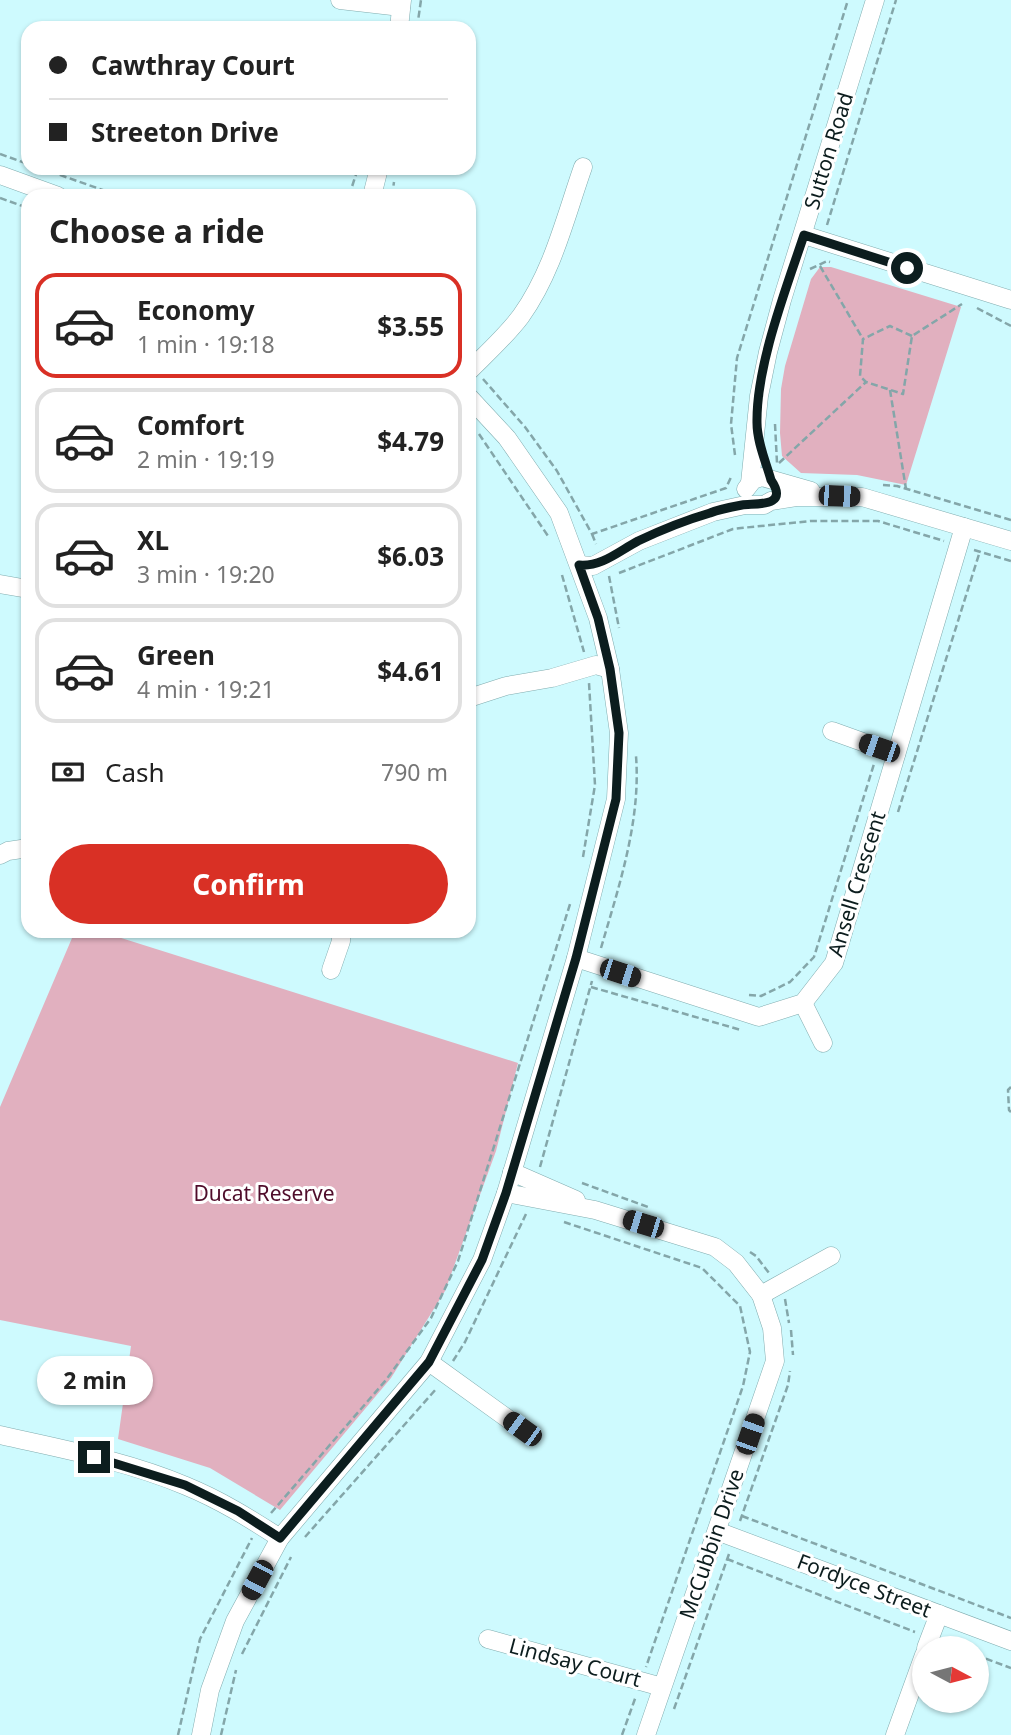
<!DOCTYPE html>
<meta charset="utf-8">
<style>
body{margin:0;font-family:"Noto Sans",sans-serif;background:#f2f2f2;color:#222;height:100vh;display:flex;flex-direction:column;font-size:26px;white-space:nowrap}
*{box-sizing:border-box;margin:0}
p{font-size:23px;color:#767676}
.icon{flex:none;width:38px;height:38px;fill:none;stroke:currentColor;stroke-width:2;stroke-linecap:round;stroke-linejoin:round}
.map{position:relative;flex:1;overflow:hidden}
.details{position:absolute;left:21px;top:189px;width:455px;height:749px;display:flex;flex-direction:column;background:#fff;border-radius:21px;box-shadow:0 2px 5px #0004}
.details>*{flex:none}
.guide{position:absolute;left:21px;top:21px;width:455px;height:154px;border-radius:21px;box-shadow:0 2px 5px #0004;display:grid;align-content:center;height:154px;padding:0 28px;background:#fff}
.needle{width:46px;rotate:97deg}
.controls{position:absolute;left:912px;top:1636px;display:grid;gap:14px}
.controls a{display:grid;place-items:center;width:77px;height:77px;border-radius:50%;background:#fff;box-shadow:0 2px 5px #0004;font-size:35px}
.end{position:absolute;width:32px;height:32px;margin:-16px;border:9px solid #0c1d1e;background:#fff;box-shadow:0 0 0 4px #fff}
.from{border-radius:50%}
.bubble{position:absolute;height:49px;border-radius:24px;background:#fff;box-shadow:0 2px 5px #0004;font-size:23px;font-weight:700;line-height:49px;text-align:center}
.car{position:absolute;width:21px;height:42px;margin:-21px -10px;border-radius:9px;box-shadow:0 0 5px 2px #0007;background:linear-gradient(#222 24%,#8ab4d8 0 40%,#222 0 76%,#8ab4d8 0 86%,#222 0)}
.guide b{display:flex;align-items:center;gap:24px;height:66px;font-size:26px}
.guide b+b{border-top:2px solid #e0e0e0}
.guide i{width:18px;height:18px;background:#222}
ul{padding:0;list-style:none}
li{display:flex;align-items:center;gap:21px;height:105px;margin:0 14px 10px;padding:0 14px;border:4px solid #e0e0e0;border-radius:21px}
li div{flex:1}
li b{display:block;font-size:26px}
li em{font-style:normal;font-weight:700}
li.selected{border-color:#d93025}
li>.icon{width:63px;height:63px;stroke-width:1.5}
h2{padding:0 28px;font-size:32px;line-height:84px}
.pay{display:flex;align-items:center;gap:18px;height:77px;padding:0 28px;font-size:26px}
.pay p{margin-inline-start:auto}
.primary-button{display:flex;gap:14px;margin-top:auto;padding:14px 28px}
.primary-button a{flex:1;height:80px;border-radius:42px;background:#d93025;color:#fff;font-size:28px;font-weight:700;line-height:80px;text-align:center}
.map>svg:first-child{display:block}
</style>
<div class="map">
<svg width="1011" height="1735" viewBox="0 0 1011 1735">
<rect width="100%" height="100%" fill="#cefafe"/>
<g fill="#e1b0bf">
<polygon points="820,267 831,267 961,307 906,485 857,475 801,473 782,456 780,433 781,389 785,366 811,279"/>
<polygon points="75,931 99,931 518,1063 496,1151 445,1291 391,1378 280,1510 210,1468 118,1439 131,1346 0,1320 0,1107"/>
</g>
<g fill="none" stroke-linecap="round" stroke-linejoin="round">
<g stroke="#81acaf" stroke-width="19">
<g id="minor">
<polyline points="340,0 401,7"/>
<polyline points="399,28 402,0"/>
<polyline points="0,175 58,196"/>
<polyline points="372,196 379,168"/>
<polyline points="804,235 1011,300"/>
<path d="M469,371C487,353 506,336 521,316C553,271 565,218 583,167"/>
<polyline points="750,483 759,396 768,352 782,300 875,0"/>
<polyline points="746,489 753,480 762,477 811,491"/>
<polyline points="579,565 593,566 639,541 713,512 745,505 764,505 771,501 796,497 862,497 1011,541"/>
<polyline points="0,584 28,589"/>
<polyline points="469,698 506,686 552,678 596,665 610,669"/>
<polyline points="832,731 896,754"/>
<polyline points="0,855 8,851 28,848"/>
<polyline points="576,958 759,1017 803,1003 834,963 964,527"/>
<polyline points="331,970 341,941 341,931"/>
<polyline points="803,1003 823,1043"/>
<polyline points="512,1172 576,1200"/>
<polyline points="506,1193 595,1210 715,1247 736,1263 761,1295 772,1328 775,1361 646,1735"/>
<polyline points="761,1295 831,1256"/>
<polyline points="429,1362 522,1429"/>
<path d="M0,1435C62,1449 127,1461 186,1486C220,1500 249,1518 280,1538"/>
<polyline points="717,1531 1011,1641"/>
<polyline points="488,1639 662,1687"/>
<polyline points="926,1648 939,1614"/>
<polyline points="201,1735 210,1690 235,1621 280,1538 429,1362 482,1260 506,1193 576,958 616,799 619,733 610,669 598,618 559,513 507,438 469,397"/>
<polyline points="895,1735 924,1655"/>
</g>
</g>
<g stroke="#84a6a9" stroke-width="2.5" stroke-dasharray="7 3.5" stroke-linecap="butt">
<polyline points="378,28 379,21"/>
<polyline points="417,28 421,0"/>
<polyline points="0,154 28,164"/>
<polyline points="40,168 120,196"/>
<polyline points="349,196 358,168"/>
<polyline points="392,196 394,182"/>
<polyline points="0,198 28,208"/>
<polyline points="827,225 896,0"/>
<polyline points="820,266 863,339"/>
<polyline points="810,269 827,261 830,262"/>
<polyline points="977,308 1011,326"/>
<polyline points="912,336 890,326 863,339 860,376 866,382 903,394 912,336 962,304"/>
<polyline points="483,379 525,427 557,471 592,534 726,488 732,475"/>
<polyline points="890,390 906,489"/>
<polyline points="775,424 777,463"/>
<polyline points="479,434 548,536"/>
<polyline points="735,455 731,424 737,358 848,0"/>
<polyline points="779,463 866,382"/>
<polyline points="883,485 897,486 1011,520"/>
<polyline points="592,534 596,544"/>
<polyline points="974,550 1011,561"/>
<polyline points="619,573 733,529 741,528 811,521 878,521 944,541"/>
<polyline points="562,575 584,652"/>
<polyline points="609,576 619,628"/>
<polyline points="898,812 980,551"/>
<polyline points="583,857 595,785 589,683"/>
<path d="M601,948C619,886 641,821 636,756"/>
<polyline points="591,987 741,1030"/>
<polyline points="749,995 761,996 790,982 814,957 874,764"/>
<polyline points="1011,1087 1008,1090 1009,1110 1011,1112"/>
<polyline points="540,1167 592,981"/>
<polyline points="582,1183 648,1207"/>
<polyline points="564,1222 702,1268 740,1306 750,1352 743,1386 646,1667"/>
<polyline points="750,1252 756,1256 769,1273"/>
<polyline points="785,1299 789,1323"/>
<polyline points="791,1330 793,1355"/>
<polyline points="453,1361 465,1342 526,1214"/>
<polyline points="271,1513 386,1380 431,1318 458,1261 571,901"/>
<polyline points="742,1516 1011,1618"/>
<polyline points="740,1521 788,1385 790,1371"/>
<polyline points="305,1537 437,1388"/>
<polyline points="727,1559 915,1632"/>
<polyline points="944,1644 958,1648"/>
<polyline points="242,1654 291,1557"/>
<polyline points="976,1655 1011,1668"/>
<polyline points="674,1709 729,1554"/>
<polyline points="178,1735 200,1639 252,1538"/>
<polyline points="221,1735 236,1670"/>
<polyline points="622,1735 636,1696"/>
</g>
<use href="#minor" stroke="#fff" stroke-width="18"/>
</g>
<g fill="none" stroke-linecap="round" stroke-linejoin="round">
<path stroke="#0c1d1e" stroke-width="9" d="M94,1457L185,1485L238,1511L280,1538L429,1362L482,1260L506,1193L576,958L616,799L619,733L610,669L598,618L579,565C602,567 619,551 638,541C661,530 686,520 710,513C720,509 731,507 742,505C755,503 790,508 771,480C766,462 757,442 757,423C756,366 786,289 804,235L907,268"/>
</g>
<g text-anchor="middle" stroke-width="6" stroke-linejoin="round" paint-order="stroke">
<g font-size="21" fill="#0c1d1e" stroke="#fff">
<text transform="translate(829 151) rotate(-73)" y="7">Sutton Road</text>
<text transform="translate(857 884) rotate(-73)" y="7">Ansell Crescent</text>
<text transform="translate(712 1544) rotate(-71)" y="7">McCubbin Drive</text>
<text transform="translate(864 1586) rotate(21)" y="7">Fordyce Street</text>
<text transform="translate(575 1663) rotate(15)" y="7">Lindsay Court</text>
</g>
<g font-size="21" fill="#4f0c2a" stroke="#fff">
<text x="264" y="1201">Ducat Reserve</text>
</g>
</g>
</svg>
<div class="controls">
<a><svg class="needle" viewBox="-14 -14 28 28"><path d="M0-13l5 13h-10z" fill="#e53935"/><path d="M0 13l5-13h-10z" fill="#767676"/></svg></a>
</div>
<i class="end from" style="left:907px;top:268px"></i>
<i class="end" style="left:94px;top:1457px"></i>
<div class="bubble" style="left:37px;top:1356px;width:116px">2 min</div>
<i class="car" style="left:839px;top:496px;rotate:92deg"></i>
<i class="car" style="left:879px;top:748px;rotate:289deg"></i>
<i class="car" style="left:620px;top:973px;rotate:108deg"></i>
<i class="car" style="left:643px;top:1224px;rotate:287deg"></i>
<i class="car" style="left:522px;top:1429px;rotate:306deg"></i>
<i class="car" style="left:750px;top:1434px;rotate:19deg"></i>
<i class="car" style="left:257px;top:1580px;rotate:208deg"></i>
<div class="guide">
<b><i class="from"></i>Cawthray Court</b>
<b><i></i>Streeton Drive</b>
</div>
<section class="details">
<h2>Choose a ride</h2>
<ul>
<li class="selected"><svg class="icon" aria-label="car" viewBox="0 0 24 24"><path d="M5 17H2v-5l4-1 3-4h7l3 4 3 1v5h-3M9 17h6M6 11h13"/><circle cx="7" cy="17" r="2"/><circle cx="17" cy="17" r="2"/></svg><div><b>Economy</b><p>1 min · 19:18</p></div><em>$3.55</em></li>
<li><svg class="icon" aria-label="car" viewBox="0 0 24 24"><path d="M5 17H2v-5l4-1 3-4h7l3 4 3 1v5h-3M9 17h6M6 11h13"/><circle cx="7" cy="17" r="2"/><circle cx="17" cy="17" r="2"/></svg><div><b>Comfort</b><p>2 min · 19:19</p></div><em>$4.79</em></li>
<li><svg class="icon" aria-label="car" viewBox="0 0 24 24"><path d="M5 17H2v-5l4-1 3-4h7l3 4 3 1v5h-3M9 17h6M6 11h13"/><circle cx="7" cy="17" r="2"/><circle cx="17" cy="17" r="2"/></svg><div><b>XL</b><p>3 min · 19:20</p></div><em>$6.03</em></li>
<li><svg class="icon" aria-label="car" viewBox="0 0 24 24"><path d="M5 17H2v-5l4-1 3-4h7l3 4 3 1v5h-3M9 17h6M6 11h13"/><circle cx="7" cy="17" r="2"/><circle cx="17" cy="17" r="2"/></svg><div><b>Green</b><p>4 min · 19:21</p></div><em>$4.61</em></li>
</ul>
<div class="pay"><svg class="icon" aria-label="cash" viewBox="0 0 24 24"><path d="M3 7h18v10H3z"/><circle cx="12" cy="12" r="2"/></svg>Cash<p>790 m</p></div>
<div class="primary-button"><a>Confirm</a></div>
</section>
</div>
